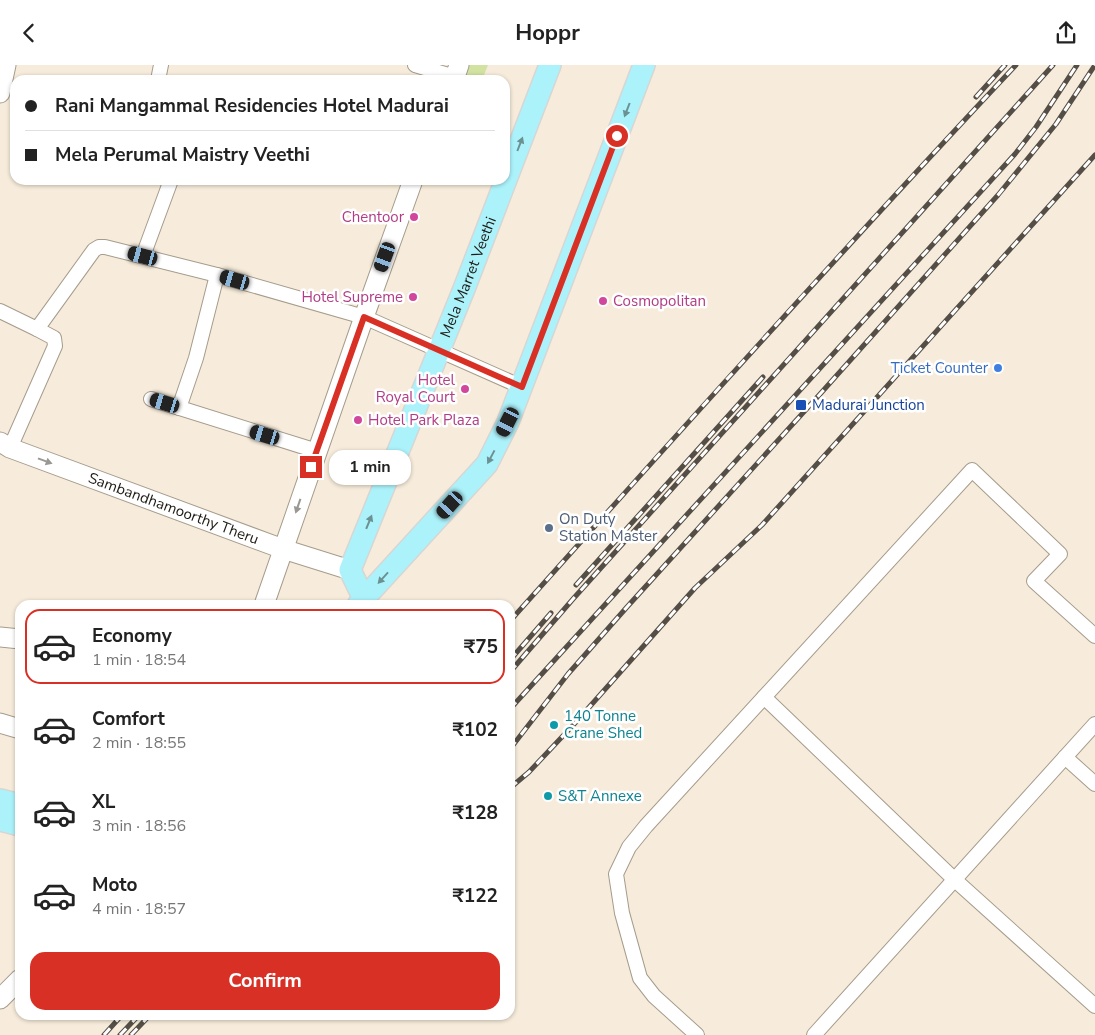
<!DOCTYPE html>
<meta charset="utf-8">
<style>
body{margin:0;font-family:"Nunito Sans",sans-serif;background:#f2f2f2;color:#222;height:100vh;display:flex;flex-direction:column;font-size:19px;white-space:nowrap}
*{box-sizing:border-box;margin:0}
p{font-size:16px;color:#767676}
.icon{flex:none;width:28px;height:28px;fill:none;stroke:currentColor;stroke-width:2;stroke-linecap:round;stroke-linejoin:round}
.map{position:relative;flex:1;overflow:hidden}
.details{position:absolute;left:15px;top:535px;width:500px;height:420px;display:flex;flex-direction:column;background:#fff;border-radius:15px;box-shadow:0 1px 4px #0004}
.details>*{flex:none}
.top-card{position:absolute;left:10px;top:10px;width:500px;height:110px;border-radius:15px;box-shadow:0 1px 4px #0004;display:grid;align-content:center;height:110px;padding:0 15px;background:#fff}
.end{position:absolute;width:22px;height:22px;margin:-11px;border:6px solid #d93025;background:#fff;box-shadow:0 0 0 2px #fff}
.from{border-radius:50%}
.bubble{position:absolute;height:35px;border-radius:15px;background:#fff;box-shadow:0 1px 4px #0004;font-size:16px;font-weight:700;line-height:35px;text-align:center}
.car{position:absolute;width:15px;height:30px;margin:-15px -8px;border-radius:6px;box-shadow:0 0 4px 1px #0007;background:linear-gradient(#222 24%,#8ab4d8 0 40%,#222 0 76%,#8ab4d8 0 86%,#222 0)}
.top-card b{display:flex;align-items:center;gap:18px;height:48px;font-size:19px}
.top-card b+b{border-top:1px solid #e0e0e0}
.top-card i{width:12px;height:12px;background:#222}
ul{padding:9px 0 0;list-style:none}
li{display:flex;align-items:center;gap:15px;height:75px;margin:0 10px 8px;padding:0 5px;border:2px solid transparent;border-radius:15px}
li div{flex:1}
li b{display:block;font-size:19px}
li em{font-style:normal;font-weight:700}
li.selected{border-color:#d93025}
li>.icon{width:45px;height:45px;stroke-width:1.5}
.action{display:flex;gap:10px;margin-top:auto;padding:10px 15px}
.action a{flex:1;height:58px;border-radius:15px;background:#d93025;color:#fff;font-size:20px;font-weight:700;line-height:58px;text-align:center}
header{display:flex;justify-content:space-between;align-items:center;height:65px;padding:0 15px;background:#fff;font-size:22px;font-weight:700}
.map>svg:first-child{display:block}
</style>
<header><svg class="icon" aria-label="back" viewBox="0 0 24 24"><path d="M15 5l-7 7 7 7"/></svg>Hoppr<svg class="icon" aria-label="share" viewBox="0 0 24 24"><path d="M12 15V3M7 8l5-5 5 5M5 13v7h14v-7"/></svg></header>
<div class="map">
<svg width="1095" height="970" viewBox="0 0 1095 970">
<rect width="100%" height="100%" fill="#f7ecdb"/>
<polygon fill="#d1e2a1" points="462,0 488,0 482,15 466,15 458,12"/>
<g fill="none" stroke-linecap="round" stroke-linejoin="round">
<g stroke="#a69c8c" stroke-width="16">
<g id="street">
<polyline points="415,0 455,12"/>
<polyline points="158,15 161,0"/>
<polyline points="143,191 171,115"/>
<polyline points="0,246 37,264 94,185 99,182 105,182 217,210 364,252 522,322"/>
<polyline points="151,334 317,386"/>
<polyline points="179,343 196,293 217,210"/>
<polyline points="10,383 55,281 54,273 37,264"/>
<polyline points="764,632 955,815 1095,941"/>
<polyline points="1065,692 1095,719"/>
<polyline points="697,970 654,931 640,913 622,848 616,809 629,782 646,761 972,405 1060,489 1034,516 1095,571"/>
<polyline points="814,970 1095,659"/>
</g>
</g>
<g stroke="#a69c8c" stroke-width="21">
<g id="secondary">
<polyline points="454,15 459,0"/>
<polyline points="0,28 6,0"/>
<path id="s1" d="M0,377L10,383L283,484L350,505"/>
<polyline points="264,540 364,252 413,115"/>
<polyline points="0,572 20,574"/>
<polyline points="0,658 20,664"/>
<polyline points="0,934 20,914"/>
</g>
</g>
<g stroke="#d6d6d5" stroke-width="24">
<g id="primary">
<path id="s2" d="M364,534L350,505L464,224L550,0"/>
<polyline points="358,540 487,399 508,357 644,0"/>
<polyline points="0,735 20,740"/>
<polyline points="0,755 20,760"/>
</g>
</g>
<use href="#street" stroke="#fff" stroke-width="14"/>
<use href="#secondary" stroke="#fff" stroke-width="19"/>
<use href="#primary" stroke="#acf2fb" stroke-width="21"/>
<g stroke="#544e46" stroke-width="5">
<g id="rail">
<polyline points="976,32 1005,0"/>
<polyline points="576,520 763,312"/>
<path d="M510,556C677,369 844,183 1016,0"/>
<polyline points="510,595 551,548"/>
<polyline points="510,607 573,534 1053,0"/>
<polyline points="510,644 1015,89 1036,62 1077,0"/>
<polyline points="510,684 568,609 627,542 821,328 998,130 1056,59 1095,0"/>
<polyline points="510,723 529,707 576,657 695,523 762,460 1095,90"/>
<polyline points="104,970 122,950"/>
<polyline points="120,970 139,950"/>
<polyline points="131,970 150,950"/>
</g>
</g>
<use href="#rail" stroke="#fff" stroke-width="3" stroke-dasharray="9" stroke-linecap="butt"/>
</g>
<defs><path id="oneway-solid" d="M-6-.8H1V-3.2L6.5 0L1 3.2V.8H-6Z" transform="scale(1.25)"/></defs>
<g fill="#6c9193">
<use href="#oneway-solid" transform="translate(627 45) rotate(111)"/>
<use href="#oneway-solid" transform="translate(520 79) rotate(-69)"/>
<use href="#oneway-solid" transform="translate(491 392) rotate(118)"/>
<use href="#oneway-solid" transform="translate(369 457) rotate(-68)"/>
<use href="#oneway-solid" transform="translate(383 513) rotate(132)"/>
</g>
<g fill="#9a9895">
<use href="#oneway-solid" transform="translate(45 396) rotate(20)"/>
<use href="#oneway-solid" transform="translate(298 441) rotate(109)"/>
</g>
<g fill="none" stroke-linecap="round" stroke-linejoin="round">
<polyline stroke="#d93025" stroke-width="6" points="311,402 364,252 522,322 617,71"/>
</g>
<g fill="#d1479c" stroke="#fff" stroke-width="2">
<circle cx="414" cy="152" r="5"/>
<circle cx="413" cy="232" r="5"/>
<circle cx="603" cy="236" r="5"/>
<circle cx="465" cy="324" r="5"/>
<circle cx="358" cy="355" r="5"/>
</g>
<circle fill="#3f7fe0" stroke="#fff" stroke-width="2" cx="998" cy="303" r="5"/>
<rect fill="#1a4fb4" stroke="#fff" stroke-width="2" x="795" y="334" width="12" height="12" rx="2.5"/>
<circle fill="#5c6f8a" stroke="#fff" stroke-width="2" cx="549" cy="463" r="5"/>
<g fill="#0f9aa8" stroke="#fff" stroke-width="2">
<circle cx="554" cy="660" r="5"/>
<circle cx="548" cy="731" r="5"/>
</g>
<g text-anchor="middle" stroke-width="5" stroke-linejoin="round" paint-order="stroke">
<g font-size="15" fill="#b23c85" stroke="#fff" text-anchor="end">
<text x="404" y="157">Chentoor</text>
<text x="403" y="237">Hotel Supreme</text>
<text x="613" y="241" text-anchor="start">Cosmopolitan</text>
<text x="455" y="320">Hotel<tspan x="455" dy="17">Royal Court</tspan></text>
<text x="368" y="360" text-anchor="start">Hotel Park Plaza</text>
</g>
<g font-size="15" fill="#1e1a14" stroke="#fff">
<text dy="5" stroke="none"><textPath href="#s2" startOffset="348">Mela Marret Veethi</textPath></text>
<text dy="5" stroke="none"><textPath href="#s1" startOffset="186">Sambandhamoorthy Theru</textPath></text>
</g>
<g font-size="15" fill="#366cbe" stroke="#fff" text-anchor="end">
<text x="988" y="308">Ticket Counter</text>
</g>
<g font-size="15" fill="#164399" stroke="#fff" text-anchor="start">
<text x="812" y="345">Madurai Junction</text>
</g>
<g font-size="15" fill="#4e5e75" stroke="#fff" text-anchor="start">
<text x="559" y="459">On Duty<tspan x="559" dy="17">Station Master</tspan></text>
</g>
<g font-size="15" fill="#0d838f" stroke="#fff" text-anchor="start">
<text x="564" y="656">140 Tonne<tspan x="564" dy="17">Crane Shed</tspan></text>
<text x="558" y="736">S&amp;T Annexe</text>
</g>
</g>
</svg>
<i class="end from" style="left:617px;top:71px"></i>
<i class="end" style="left:311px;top:402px"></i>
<div class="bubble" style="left:329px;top:385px;width:82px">1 min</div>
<i class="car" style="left:143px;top:191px;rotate:285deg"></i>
<i class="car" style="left:385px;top:192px;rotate:200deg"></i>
<i class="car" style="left:235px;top:215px;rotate:286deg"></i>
<i class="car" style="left:165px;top:338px;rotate:287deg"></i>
<i class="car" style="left:508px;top:357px;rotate:207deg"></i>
<i class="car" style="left:265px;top:370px;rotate:287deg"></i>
<i class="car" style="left:450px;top:440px;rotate:222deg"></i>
<div class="top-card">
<b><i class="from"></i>Rani Mangammal Residencies Hotel Madurai</b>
<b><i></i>Mela Perumal Maistry Veethi</b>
</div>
<section class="details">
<ul>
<li class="selected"><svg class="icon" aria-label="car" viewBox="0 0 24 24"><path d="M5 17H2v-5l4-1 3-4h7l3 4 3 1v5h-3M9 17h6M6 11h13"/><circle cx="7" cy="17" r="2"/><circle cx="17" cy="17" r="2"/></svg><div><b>Economy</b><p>1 min · 18:54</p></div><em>₹75</em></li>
<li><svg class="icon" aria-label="car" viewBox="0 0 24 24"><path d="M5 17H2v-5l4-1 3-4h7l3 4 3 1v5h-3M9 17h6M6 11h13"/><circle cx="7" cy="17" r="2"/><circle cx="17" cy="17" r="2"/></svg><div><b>Comfort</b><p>2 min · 18:55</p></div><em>₹102</em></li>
<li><svg class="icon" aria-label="car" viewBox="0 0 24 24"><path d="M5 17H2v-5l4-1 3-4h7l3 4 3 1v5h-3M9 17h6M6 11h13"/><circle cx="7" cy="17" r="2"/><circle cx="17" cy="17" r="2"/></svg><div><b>XL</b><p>3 min · 18:56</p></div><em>₹128</em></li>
<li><svg class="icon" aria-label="car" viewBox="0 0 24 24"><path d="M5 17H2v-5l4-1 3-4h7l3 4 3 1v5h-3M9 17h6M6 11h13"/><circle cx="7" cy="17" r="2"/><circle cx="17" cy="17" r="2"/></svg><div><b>Moto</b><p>4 min · 18:57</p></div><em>₹122</em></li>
</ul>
<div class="action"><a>Confirm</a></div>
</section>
</div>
